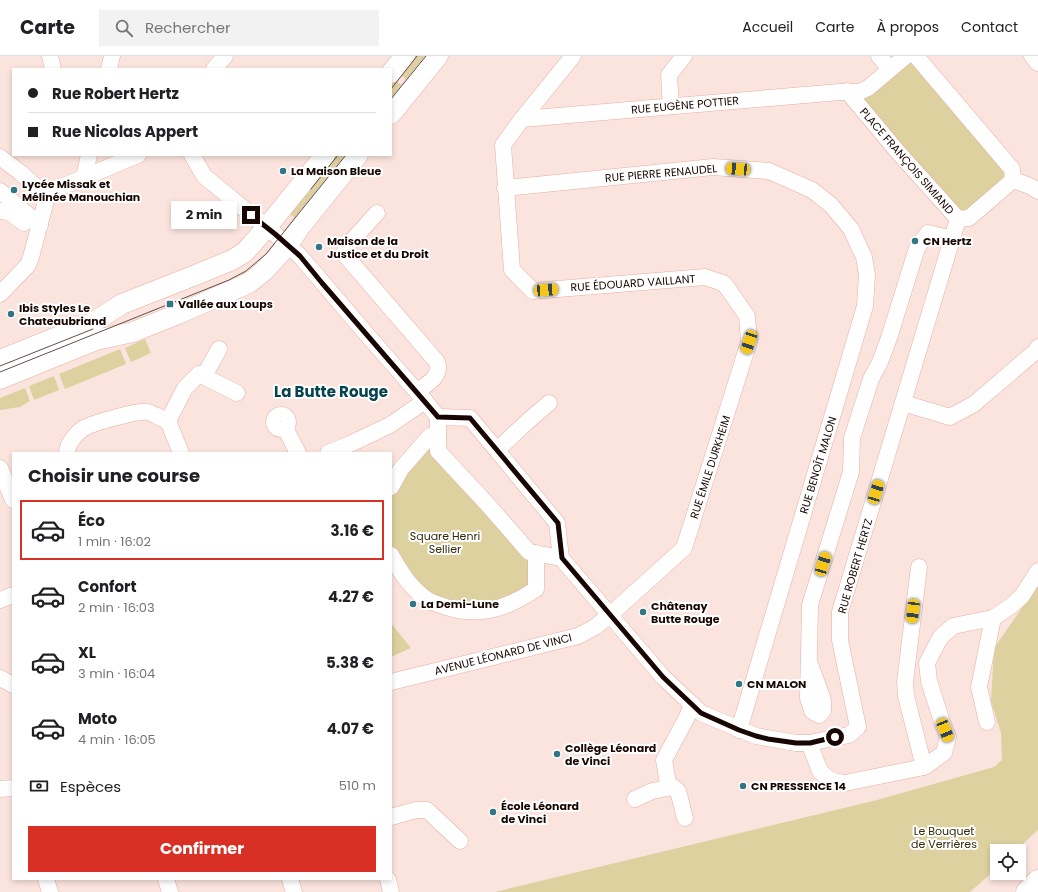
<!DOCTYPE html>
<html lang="fr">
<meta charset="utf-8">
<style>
body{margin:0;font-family:Poppins,sans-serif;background:#f2f2f2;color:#202124;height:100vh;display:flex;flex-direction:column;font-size:15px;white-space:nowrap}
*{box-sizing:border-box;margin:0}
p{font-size:13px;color:#757577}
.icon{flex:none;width:22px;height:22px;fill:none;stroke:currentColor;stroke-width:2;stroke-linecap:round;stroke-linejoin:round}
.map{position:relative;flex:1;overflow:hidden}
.side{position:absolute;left:12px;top:396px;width:380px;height:428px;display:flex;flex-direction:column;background:#fff;border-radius:0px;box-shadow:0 2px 6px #0003}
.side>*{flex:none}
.top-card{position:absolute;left:12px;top:12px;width:380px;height:88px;border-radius:0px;box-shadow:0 2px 6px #0003;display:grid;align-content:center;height:88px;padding:0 16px;background:#fff}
.controls{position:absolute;left:990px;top:788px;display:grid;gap:8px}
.controls a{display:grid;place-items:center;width:36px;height:36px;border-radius:0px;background:#fff;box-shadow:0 2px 6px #0003;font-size:20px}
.end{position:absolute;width:18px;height:18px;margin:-9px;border:5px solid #180603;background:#fff;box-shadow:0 0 0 2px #fff}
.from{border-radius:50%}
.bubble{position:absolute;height:28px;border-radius:0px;background:#fff;box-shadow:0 2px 6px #0003;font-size:13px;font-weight:700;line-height:28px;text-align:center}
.car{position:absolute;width:12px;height:24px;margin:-12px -6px;border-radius:5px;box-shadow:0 0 3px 1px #0007;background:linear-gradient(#f5c518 24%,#345 0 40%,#f5c518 0 76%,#345 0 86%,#f5c518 0)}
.top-card b{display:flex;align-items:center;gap:14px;height:38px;font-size:15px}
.top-card b+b{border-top:1px solid #e0e0e0}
.top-card i{width:10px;height:10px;background:#202124}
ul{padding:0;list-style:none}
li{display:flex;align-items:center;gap:12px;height:60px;margin:0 8px 6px;padding:0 8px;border:2px solid transparent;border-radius:0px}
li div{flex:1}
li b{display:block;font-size:15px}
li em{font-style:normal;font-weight:700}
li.current{border-color:#d93025}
li>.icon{width:36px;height:36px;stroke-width:1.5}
h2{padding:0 16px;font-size:18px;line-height:48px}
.pay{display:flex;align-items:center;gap:10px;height:44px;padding:0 16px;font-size:15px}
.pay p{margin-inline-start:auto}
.button{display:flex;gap:8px;margin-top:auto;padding:8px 16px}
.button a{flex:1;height:46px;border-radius:0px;background:#d93025;color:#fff;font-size:16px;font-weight:700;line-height:46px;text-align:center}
header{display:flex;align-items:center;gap:24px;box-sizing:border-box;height:56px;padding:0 20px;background:#fff;border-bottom:1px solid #e0e0e0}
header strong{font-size:19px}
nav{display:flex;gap:22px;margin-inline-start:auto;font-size:14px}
.search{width:280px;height:36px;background:#f2f2f2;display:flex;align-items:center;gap:10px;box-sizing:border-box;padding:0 14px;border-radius:0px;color:#757577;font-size:15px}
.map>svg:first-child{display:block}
</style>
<header>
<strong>Carte</strong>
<div class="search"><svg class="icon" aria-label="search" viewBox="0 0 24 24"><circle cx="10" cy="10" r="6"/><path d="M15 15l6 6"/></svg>Rechercher</div>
<nav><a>Accueil</a><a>Carte</a><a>À propos</a><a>Contact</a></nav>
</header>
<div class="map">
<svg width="1038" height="836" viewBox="0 0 1038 836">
<rect width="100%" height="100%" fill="#fce4de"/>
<g fill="#ddd1a0">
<polygon points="410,0 434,0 412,28 397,16"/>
<polygon points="906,0 1013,124 958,163 859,36"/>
<polygon points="392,22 407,33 391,53 391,23"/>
<polygon points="330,99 354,99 300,166 285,154"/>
<polygon points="145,283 151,297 131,306 125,292"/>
<polygon points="120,293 126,308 65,333 59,318"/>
<polygon points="54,320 59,334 34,344 29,330"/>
<polygon points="25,332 30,345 20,351 0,354 0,342"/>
<polygon points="429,384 523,501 533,507 531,534 475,553 425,537 391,492 391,444 395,431"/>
<polygon points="1038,529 1038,774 1015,795 997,795 997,812 970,836 495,836 877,744 994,711 1002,704 1001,677 991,645 994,592"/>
<polygon points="391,567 411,592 391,601"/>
</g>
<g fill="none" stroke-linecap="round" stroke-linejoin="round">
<g stroke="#e7ae9f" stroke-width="17">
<g id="minor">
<polyline points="50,0 53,13"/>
<polyline points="879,0 890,13"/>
<polyline points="916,0 1012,113 1013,124"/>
<polyline points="1032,0 1038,7"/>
<polyline points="109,13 112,0"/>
<polyline points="214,13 225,0"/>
<polyline points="847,35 897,95 958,163"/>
<polyline points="671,50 669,19 684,0"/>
<polyline points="522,63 840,36 859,36 868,32 906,0"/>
<polyline points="192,99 204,120 275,178 300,200 369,281 425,345 438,361 438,395 489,450 529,496 561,502"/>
<polyline points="0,101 21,117 47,141"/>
<polyline points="84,122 89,99"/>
<polyline points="1013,124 1030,130 1038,135"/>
<polyline points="505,132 713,111 769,115 812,134 831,149 851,173 864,201 867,219 865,250 739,674"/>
<polyline points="0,135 40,169"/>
<polyline points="0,155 9,156 24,167"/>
<path d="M377,157L348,189L345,195V199L437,306C442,321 427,328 417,335"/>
<polyline points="958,163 969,162 1013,124"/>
<polyline points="0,238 28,209 31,201 47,141 54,134 138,99"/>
<polyline points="204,320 219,293"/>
<polyline points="903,347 950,361 974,348 1036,295 1038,291"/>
<circle cx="281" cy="366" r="7"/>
<polyline points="438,361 470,362 557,467 561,502 663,621 701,657 756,680 796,687 809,687 849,679 858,671 840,584 840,556 958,163"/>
<polyline points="168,365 185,332 199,318 237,337"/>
<polyline points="285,372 298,397"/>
<polyline points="497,394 528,365 549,347"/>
<path d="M67,397C67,388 76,377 84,372C93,367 138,354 148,356C154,358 162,363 168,365L181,397"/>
<polyline points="328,397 350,388 390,369 425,345"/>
<polyline points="0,412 13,444"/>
<polyline points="391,431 401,413 430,380 438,379"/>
<path d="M391,499C401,517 411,533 428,544C433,547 440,549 446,551C479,562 508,552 536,533V497"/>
<polyline points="919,511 905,626 906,640 924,711"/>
<polyline points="0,544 13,539"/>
<polyline points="810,608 823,644 823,655 819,659 812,655 808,642 810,549 851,416 852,382 871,323 880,306 889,282 917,192 928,177 952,183"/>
<polyline points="0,622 13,629"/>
<polyline points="391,626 578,580 595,571 611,558 684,492 749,286 747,260 726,230 723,227 705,221 533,235 512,214 503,89 522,63 573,0"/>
<polyline points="987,666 979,631 993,562"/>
<polyline points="809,687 820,715 830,724 845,727 924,711 944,697 948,681 942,666 929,625 927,607 940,582 953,570 993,562 1011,550 1022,540 1038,515"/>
<polyline points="0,733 13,732"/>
<polyline points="635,743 652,735 673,731"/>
<polyline points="391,761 416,754 427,754 460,785"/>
<polyline points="685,762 678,735 668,727 664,704 687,661 692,648"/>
<polyline points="46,823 50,836"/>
<polyline points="166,823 170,836"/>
<polyline points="290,823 294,836"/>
<polyline points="388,823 391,836"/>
</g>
</g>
<g stroke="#e7ae9f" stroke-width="21">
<g id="major">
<polyline points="391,17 405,0"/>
<polyline points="391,58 438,0"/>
<polyline points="0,304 92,267 122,248 198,218 232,204 245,196 267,171 325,99"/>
<polyline points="0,323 96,284 133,276 178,258 249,227 264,215 288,189 300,171 358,99"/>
</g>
</g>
<g stroke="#e7ae9f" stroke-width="23">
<polyline id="highway" points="1027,836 1038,825"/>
</g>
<use href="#minor" stroke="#fff" stroke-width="16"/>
<use href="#major" stroke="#fff" stroke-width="20"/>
<use href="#highway" stroke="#fff" stroke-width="22"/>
<g stroke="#624e4a" stroke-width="1">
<polyline points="391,33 417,0"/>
<polyline points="391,43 426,0"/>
<polyline points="311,133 338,99"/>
<polyline points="0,310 93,273"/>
<polyline points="0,316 229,224 246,215 266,198 346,99"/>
</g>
</g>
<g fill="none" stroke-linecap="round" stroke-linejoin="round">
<polyline stroke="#180603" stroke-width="5" points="251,159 275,178 300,200 322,227 438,361 470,362 558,467 562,502 663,621 701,657 739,674 756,680 768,683 796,687 810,687 835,681"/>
</g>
<g fill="#327686" stroke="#fff" stroke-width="1.5">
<circle cx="283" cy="115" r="4"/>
<circle cx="14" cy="134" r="4"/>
<circle cx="915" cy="185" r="4"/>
<circle cx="319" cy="191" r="4"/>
<rect x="166" y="244" width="8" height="8" rx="2"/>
<circle cx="11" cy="258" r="4"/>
<circle cx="413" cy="548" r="4"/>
<circle cx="643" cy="556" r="4"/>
<circle cx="739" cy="628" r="4"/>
<circle cx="557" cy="698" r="4"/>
<circle cx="743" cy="730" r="4"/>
<circle cx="493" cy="756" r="4"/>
</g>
<g text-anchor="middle" stroke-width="4" stroke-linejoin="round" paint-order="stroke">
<g font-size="11" fill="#180603" stroke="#fff">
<text transform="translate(685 49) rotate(-5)" y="4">RUE EUGÈNE POTTIER</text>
<text transform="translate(907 105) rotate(49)" y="4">PLACE FRANÇOIS SIMIAND</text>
<text transform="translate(661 117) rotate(-5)" y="4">RUE PIERRE RENAUDEL</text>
<text transform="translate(633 227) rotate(-4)" y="4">RUE ÉDOUARD VAILLANT</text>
<text transform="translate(818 409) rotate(-73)" y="4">RUE BENOÎT MALON</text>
<text transform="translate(710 411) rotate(-72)" y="4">RUE ÉMILE DURKHEIM</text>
<text transform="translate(855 510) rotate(-74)" y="4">RUE ROBERT HERTZ</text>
<text transform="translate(503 598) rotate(-14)" y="4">AVENUE LÉONARD DE VINCI</text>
</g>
<g font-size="11" font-weight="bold" fill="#180603" stroke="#fff" text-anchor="start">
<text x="291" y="119">La Maison Bleue</text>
<text x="22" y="132">Lycée Missak et<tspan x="22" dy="13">Mélinée Manouchian</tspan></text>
<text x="327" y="189">Maison de la<tspan x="327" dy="13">Justice et du Droit</tspan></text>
<text x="923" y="189">CN Hertz</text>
<text x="178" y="252">Vallée aux Loups</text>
<text x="19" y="256">Ibis Styles Le<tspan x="19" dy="13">Chateaubriand</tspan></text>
<text x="421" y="552">La Demi-Lune</text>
<text x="651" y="554">Châtenay<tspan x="651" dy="13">Butte Rouge</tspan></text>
<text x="747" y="632">CN MALON</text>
<text x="565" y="696">Collège Léonard<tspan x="565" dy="13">de Vinci</tspan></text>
<text x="751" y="734">CN PRESSENCE 14</text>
<text x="501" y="754">École Léonard<tspan x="501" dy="13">de Vinci</tspan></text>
</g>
<g font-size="11" fill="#332b0c" stroke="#fff">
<text x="445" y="484">Square Henri<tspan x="445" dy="13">Sellier</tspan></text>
<text x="944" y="779">Le Bouquet<tspan x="944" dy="13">de Verrières</tspan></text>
</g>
<g font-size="15" font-weight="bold" fill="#05434f" stroke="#fff">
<text x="331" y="341">La Butte Rouge</text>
</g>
</g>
</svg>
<div class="controls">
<a><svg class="icon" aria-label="locate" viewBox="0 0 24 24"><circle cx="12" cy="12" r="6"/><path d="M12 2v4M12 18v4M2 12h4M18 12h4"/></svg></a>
</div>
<i class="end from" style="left:835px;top:681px"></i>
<i class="end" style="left:251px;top:159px"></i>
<div class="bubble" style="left:171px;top:145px;width:66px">2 min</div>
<i class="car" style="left:738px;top:113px;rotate:274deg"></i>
<i class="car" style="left:546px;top:234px;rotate:86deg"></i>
<i class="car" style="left:749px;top:286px;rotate:198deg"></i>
<i class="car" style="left:876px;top:436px;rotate:17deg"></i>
<i class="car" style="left:823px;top:508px;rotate:17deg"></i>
<i class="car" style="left:913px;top:555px;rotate:187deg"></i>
<i class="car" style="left:945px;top:674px;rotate:158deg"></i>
<div class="top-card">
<b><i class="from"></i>Rue Robert Hertz</b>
<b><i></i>Rue Nicolas Appert</b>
</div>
<section class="side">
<h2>Choisir une course</h2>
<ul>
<li class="current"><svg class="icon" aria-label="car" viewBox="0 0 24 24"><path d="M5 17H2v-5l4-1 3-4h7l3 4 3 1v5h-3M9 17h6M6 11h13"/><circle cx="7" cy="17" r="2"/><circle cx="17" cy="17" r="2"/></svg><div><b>Éco</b><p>1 min · 16:02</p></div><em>3.16 €</em></li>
<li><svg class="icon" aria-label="car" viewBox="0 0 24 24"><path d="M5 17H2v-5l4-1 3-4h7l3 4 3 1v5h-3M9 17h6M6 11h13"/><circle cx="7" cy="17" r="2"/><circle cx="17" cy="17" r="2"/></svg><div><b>Confort</b><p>2 min · 16:03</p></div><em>4.27 €</em></li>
<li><svg class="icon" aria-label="car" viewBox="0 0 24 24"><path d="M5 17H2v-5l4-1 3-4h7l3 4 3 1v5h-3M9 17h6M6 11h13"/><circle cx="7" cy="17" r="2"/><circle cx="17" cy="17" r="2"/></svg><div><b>XL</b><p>3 min · 16:04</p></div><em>5.38 €</em></li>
<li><svg class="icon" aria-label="car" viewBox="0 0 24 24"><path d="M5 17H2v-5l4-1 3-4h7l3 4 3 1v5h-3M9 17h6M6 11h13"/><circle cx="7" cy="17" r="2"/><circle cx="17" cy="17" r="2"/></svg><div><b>Moto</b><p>4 min · 16:05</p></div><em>4.07 €</em></li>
</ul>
<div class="pay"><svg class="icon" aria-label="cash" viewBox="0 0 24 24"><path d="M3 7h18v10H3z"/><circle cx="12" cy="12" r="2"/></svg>Espèces<p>510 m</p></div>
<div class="button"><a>Confirmer</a></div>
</section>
</div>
